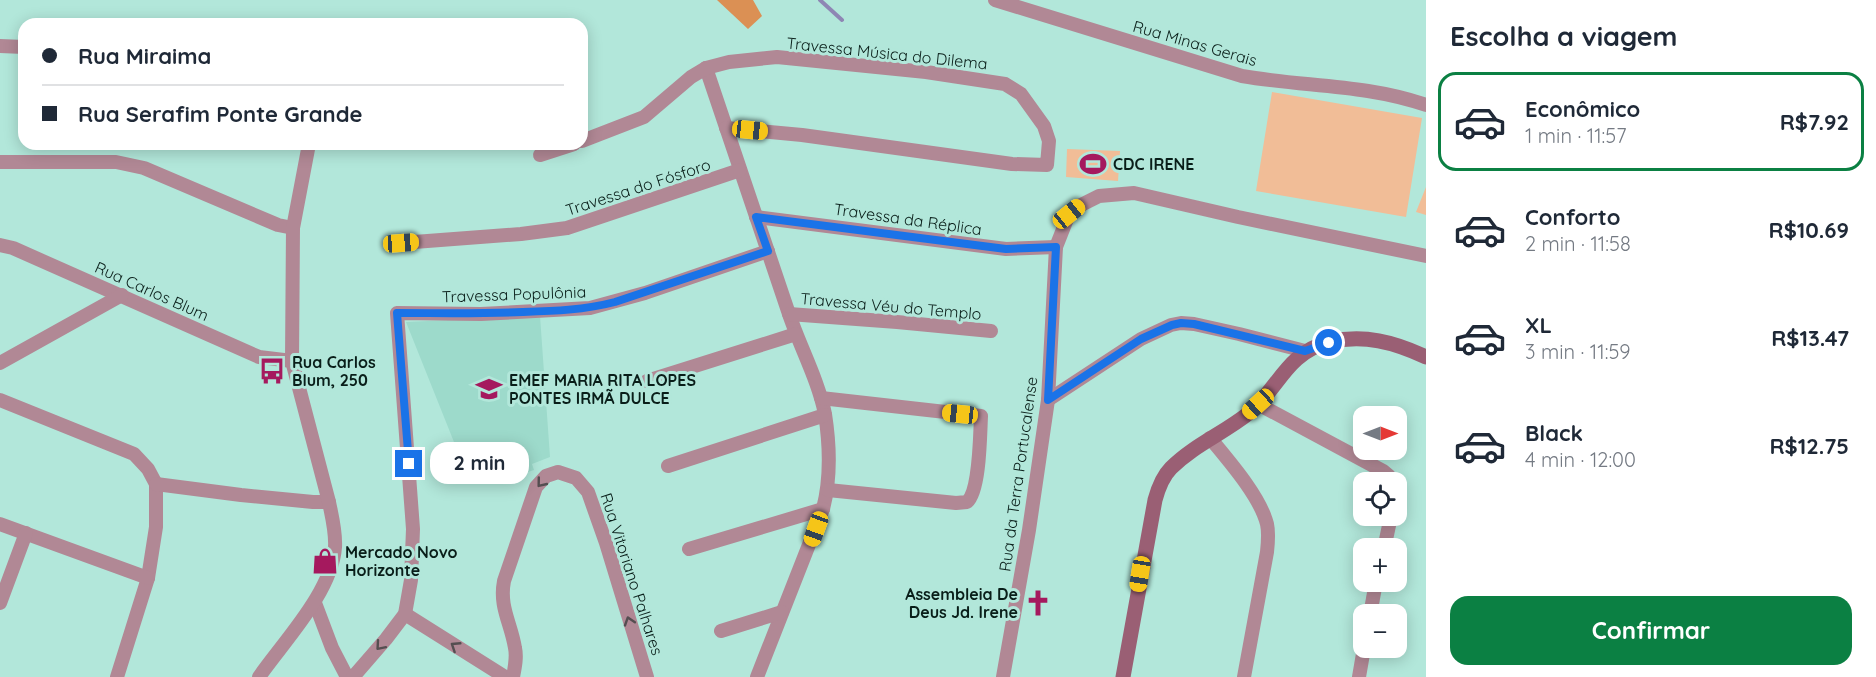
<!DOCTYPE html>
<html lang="pt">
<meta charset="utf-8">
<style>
body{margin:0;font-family:Quicksand,sans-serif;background:#f2f2f3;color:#1f2937;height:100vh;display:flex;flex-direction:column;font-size:22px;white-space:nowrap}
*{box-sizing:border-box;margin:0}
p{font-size:20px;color:#747a83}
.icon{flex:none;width:33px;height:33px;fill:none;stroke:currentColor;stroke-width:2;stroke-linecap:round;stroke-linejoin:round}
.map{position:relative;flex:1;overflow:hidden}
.drawer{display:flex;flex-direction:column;background:#fff;width:450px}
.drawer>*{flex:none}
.banner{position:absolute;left:18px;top:18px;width:570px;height:132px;border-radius:18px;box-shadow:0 3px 15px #0003;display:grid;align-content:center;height:132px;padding:0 24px;background:#fff}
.needle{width:39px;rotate:90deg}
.tools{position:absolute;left:1353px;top:406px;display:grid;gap:12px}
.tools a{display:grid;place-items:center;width:54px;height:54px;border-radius:12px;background:#fff;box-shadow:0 3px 15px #0003;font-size:30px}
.end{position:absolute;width:27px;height:27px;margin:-14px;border:8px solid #1a73e8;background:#fff;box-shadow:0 0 0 3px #fff}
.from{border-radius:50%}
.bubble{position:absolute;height:42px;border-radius:18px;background:#fff;box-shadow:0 3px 15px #0003;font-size:20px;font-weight:800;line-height:42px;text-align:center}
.car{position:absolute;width:18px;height:36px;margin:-18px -9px;border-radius:8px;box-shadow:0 0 4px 2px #0007;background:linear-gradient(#f5c518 24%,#345 0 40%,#f5c518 0 76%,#345 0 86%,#f5c518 0)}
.banner b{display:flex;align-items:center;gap:21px;height:57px;font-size:22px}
.banner b+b{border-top:2px solid #e0e1e3}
.banner i{width:15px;height:15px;background:#1f2937}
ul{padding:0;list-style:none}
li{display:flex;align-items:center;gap:18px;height:99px;margin:0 12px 9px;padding:0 12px;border:3px solid transparent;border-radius:18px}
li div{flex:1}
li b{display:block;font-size:22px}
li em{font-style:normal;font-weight:800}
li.selected{border-color:#0b8043}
li>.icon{width:54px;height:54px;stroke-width:1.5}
h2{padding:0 24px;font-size:27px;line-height:72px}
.action{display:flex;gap:12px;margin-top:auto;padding:12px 24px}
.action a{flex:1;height:69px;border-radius:18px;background:#0b8043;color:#fff;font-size:24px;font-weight:800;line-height:69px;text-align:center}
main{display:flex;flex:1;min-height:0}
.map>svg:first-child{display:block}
</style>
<main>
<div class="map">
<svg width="1426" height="677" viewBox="0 0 1426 677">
<rect width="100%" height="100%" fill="#b2e7da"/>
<polygon fill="#9ddacb" points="540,316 550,457 532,464 534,470 509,478 503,466 470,482 406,322"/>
<g fill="#f1bd97">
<polygon points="1272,92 1422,118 1406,217 1256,191"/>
<polygon points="1067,149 1120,151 1118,181 1066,177"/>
<polygon points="1426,187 1426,215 1416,212"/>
</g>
<polygon fill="#db9054" points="717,0 753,0 762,16 748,29"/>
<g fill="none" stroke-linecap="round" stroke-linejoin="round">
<polyline stroke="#8e86b4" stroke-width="4" points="820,0 842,20"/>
<g stroke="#b18895" stroke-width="14">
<path d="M995,0L1242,76C1305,87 1365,84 1426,105"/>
<polyline points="0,46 24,47"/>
<path d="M706,68C733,149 760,230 788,311C799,345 818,379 825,414C830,446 831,478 823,509L757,677"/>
<polyline points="582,141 644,117 691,77 706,68 729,62 777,57 926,72 1005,84 1021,94 1044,126 1049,141 1047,165 1012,164 802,135 726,128"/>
<polyline points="540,155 574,144"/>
<polyline points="0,162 116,162 144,168 278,225 293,228"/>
<polyline points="756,217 1006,249 1056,247"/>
<polyline points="401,243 521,234 567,228 740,170"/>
<polyline points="0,245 13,248 259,357 292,361"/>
<polyline points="789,314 897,322 991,331"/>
<polyline points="0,363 122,295"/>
<polyline points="647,381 796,334"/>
<path d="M821,398L981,416C980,434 980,491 967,502L956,503L828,490"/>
<polyline points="0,400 134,454 148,469 156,484 156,527 148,578 117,677"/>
<polyline points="1048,400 1141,339 1171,325 1181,323 1194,324 1239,334 1305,351"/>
<polyline points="1258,404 1383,471 1389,476 1393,483"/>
<path d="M1210,438C1228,460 1260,496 1267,524C1269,533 1268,543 1267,552L1244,677"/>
<polyline points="668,466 825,415"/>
<polyline points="156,484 241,495 313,502 329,502"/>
<polyline points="0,524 148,578"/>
<polyline points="689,549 823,509"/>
<polyline points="1384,549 1391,516"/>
<polyline points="0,603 26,533"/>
<polyline points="315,603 332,648 347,677"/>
<polyline points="405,614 505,677"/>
<polyline points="1370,615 1376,582"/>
<polyline points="721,631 782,612"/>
<path d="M259,677C284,641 332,592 335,547C336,532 332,517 329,502L292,361L293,228L309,144"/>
<polyline points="353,677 386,639 405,614 411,580 413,529 397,313 481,314 590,308 645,293 768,251"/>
<path d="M513,677C515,667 517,657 515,648C511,623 499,607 504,581L536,487L546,476L558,472L576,478L588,492L606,543L647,677"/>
<polyline points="1003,677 1029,530 1048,400 1056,247 1069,214 1081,205 1099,196 1134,193 1238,217 1426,256"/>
<polyline points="1359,677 1364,648"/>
</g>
<path stroke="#9a5f74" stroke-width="15" d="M1123,677L1155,500C1158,489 1162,477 1171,468C1194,445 1224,433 1249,413C1279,388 1286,353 1329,342C1364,334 1394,342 1426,357"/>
</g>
<defs><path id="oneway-chevron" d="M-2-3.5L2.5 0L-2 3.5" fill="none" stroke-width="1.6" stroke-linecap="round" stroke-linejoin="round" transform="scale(1.5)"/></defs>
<g stroke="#554e51">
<use href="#oneway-chevron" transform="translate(541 483) rotate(129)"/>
<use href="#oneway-chevron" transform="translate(629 621) rotate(-108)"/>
<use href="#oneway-chevron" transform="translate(380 646) rotate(131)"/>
<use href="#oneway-chevron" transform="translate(455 646) rotate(-147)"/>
</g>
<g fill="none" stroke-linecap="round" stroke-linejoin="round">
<path stroke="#1a73e8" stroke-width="8" d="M409,464L397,313C439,313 481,314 523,312C554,311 584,310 615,302L768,251L756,217L1006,249L1056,247L1048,400L1141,339L1172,325L1181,323L1194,324L1305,351L1329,343"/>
</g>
<defs>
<g id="stadium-bare" transform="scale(2.07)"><path d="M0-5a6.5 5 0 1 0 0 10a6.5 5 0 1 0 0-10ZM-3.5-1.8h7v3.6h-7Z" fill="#a5195e" stroke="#b2e7da" stroke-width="2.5" paint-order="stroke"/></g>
<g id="bus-bare" transform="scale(2.07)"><path d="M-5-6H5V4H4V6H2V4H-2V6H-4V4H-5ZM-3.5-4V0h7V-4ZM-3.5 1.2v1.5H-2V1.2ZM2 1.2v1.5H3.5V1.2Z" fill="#a5195e" stroke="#b2e7da" stroke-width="2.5" paint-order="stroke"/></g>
<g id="school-bare" transform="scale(2.07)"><path d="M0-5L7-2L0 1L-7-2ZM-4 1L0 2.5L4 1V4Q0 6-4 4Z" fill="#a5195e" stroke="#b2e7da" stroke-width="2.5" paint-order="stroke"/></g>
<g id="shop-bare" transform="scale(2.07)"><path d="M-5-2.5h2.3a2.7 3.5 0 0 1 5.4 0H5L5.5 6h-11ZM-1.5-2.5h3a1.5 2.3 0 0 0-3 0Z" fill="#a5195e" stroke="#b2e7da" stroke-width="2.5" paint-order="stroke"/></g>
<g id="church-bare" transform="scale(2.07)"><path d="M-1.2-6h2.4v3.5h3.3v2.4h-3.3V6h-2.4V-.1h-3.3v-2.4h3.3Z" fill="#a5195e" stroke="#b2e7da" stroke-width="2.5" paint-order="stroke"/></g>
</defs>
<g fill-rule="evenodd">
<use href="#stadium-bare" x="1093" y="164"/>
<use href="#bus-bare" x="272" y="371"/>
<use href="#school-bare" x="489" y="389"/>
<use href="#shop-bare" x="325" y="561"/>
<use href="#church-bare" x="1038" y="603"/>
</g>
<g text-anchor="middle" stroke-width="6" stroke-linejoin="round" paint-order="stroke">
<g font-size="16" fill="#091e19" stroke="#b2e7da">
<text transform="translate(1195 43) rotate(16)" y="6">Rua Minas Gerais</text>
<text transform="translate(887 53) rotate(6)" y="6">Travessa Música do Dilema</text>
<text transform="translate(638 187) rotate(-18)" y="6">Travessa do Fósforo</text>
<text transform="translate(908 219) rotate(8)" y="6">Travessa da Réplica</text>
<text transform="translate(152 291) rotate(24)" y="6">Rua Carlos Blum</text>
<text transform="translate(514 294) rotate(-2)" y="6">Travessa Populônia</text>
<text transform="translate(891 306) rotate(5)" y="6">Travessa Véu do Templo</text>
<text transform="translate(1018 474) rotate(-82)" y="6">Rua da Terra Portucalense</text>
<text transform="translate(632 574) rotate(72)" y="6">Rua Vitoriano Palhares</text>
</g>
<g font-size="16" font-weight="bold" fill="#091e19" stroke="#b2e7da" text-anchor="start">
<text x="1113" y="170">CDC IRENE</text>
<text x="292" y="368">Rua Carlos<tspan x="292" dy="18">Blum, 250</tspan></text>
<text x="509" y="386">EMEF MARIA RITA LOPES<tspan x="509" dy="18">PONTES IRMÃ DULCE</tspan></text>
<text x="345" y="558">Mercado Novo<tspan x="345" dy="18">Horizonte</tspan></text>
<text x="1018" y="600" text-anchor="end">Assembleia De<tspan x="1018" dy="18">Deus Jd. Irene</tspan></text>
</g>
</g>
</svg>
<div class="tools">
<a><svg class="needle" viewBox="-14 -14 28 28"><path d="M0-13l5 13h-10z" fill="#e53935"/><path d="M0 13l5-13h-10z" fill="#747a83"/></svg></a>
<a><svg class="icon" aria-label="locate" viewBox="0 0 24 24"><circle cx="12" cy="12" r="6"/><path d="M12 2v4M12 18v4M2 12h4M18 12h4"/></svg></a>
<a>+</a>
<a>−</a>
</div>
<i class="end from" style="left:1329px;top:343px"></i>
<i class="end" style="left:409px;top:464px"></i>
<div class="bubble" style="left:430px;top:442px;width:99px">2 min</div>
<i class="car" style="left:750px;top:130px;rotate:96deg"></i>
<i class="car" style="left:1069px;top:214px;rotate:51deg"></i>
<i class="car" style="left:401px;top:243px;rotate:86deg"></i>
<i class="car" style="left:1258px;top:404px;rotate:228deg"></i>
<i class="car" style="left:960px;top:414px;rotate:276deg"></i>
<i class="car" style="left:816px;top:529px;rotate:200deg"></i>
<i class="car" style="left:1140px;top:574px;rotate:189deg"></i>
<div class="banner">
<b><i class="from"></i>Rua Miraima</b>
<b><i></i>Rua Serafim Ponte Grande</b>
</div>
</div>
<section class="drawer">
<h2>Escolha a viagem</h2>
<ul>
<li class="selected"><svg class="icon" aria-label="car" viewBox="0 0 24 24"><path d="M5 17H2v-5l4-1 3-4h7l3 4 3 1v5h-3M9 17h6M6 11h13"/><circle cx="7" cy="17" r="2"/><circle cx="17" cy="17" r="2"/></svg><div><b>Econômico</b><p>1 min · 11:57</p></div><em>R$7.92</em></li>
<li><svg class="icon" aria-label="car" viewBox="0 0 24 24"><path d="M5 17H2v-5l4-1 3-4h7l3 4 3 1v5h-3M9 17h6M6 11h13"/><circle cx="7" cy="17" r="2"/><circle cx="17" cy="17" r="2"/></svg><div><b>Conforto</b><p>2 min · 11:58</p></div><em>R$10.69</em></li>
<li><svg class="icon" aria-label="car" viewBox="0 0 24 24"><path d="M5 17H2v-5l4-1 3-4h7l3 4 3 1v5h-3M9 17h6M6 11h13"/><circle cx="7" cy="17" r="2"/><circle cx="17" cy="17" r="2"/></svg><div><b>XL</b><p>3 min · 11:59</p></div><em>R$13.47</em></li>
<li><svg class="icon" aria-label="car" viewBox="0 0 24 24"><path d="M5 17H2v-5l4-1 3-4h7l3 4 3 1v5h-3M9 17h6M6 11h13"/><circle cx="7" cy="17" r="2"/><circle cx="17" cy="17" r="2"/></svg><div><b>Black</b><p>4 min · 12:00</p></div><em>R$12.75</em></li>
</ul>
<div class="action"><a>Confirmar</a></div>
</section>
</main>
